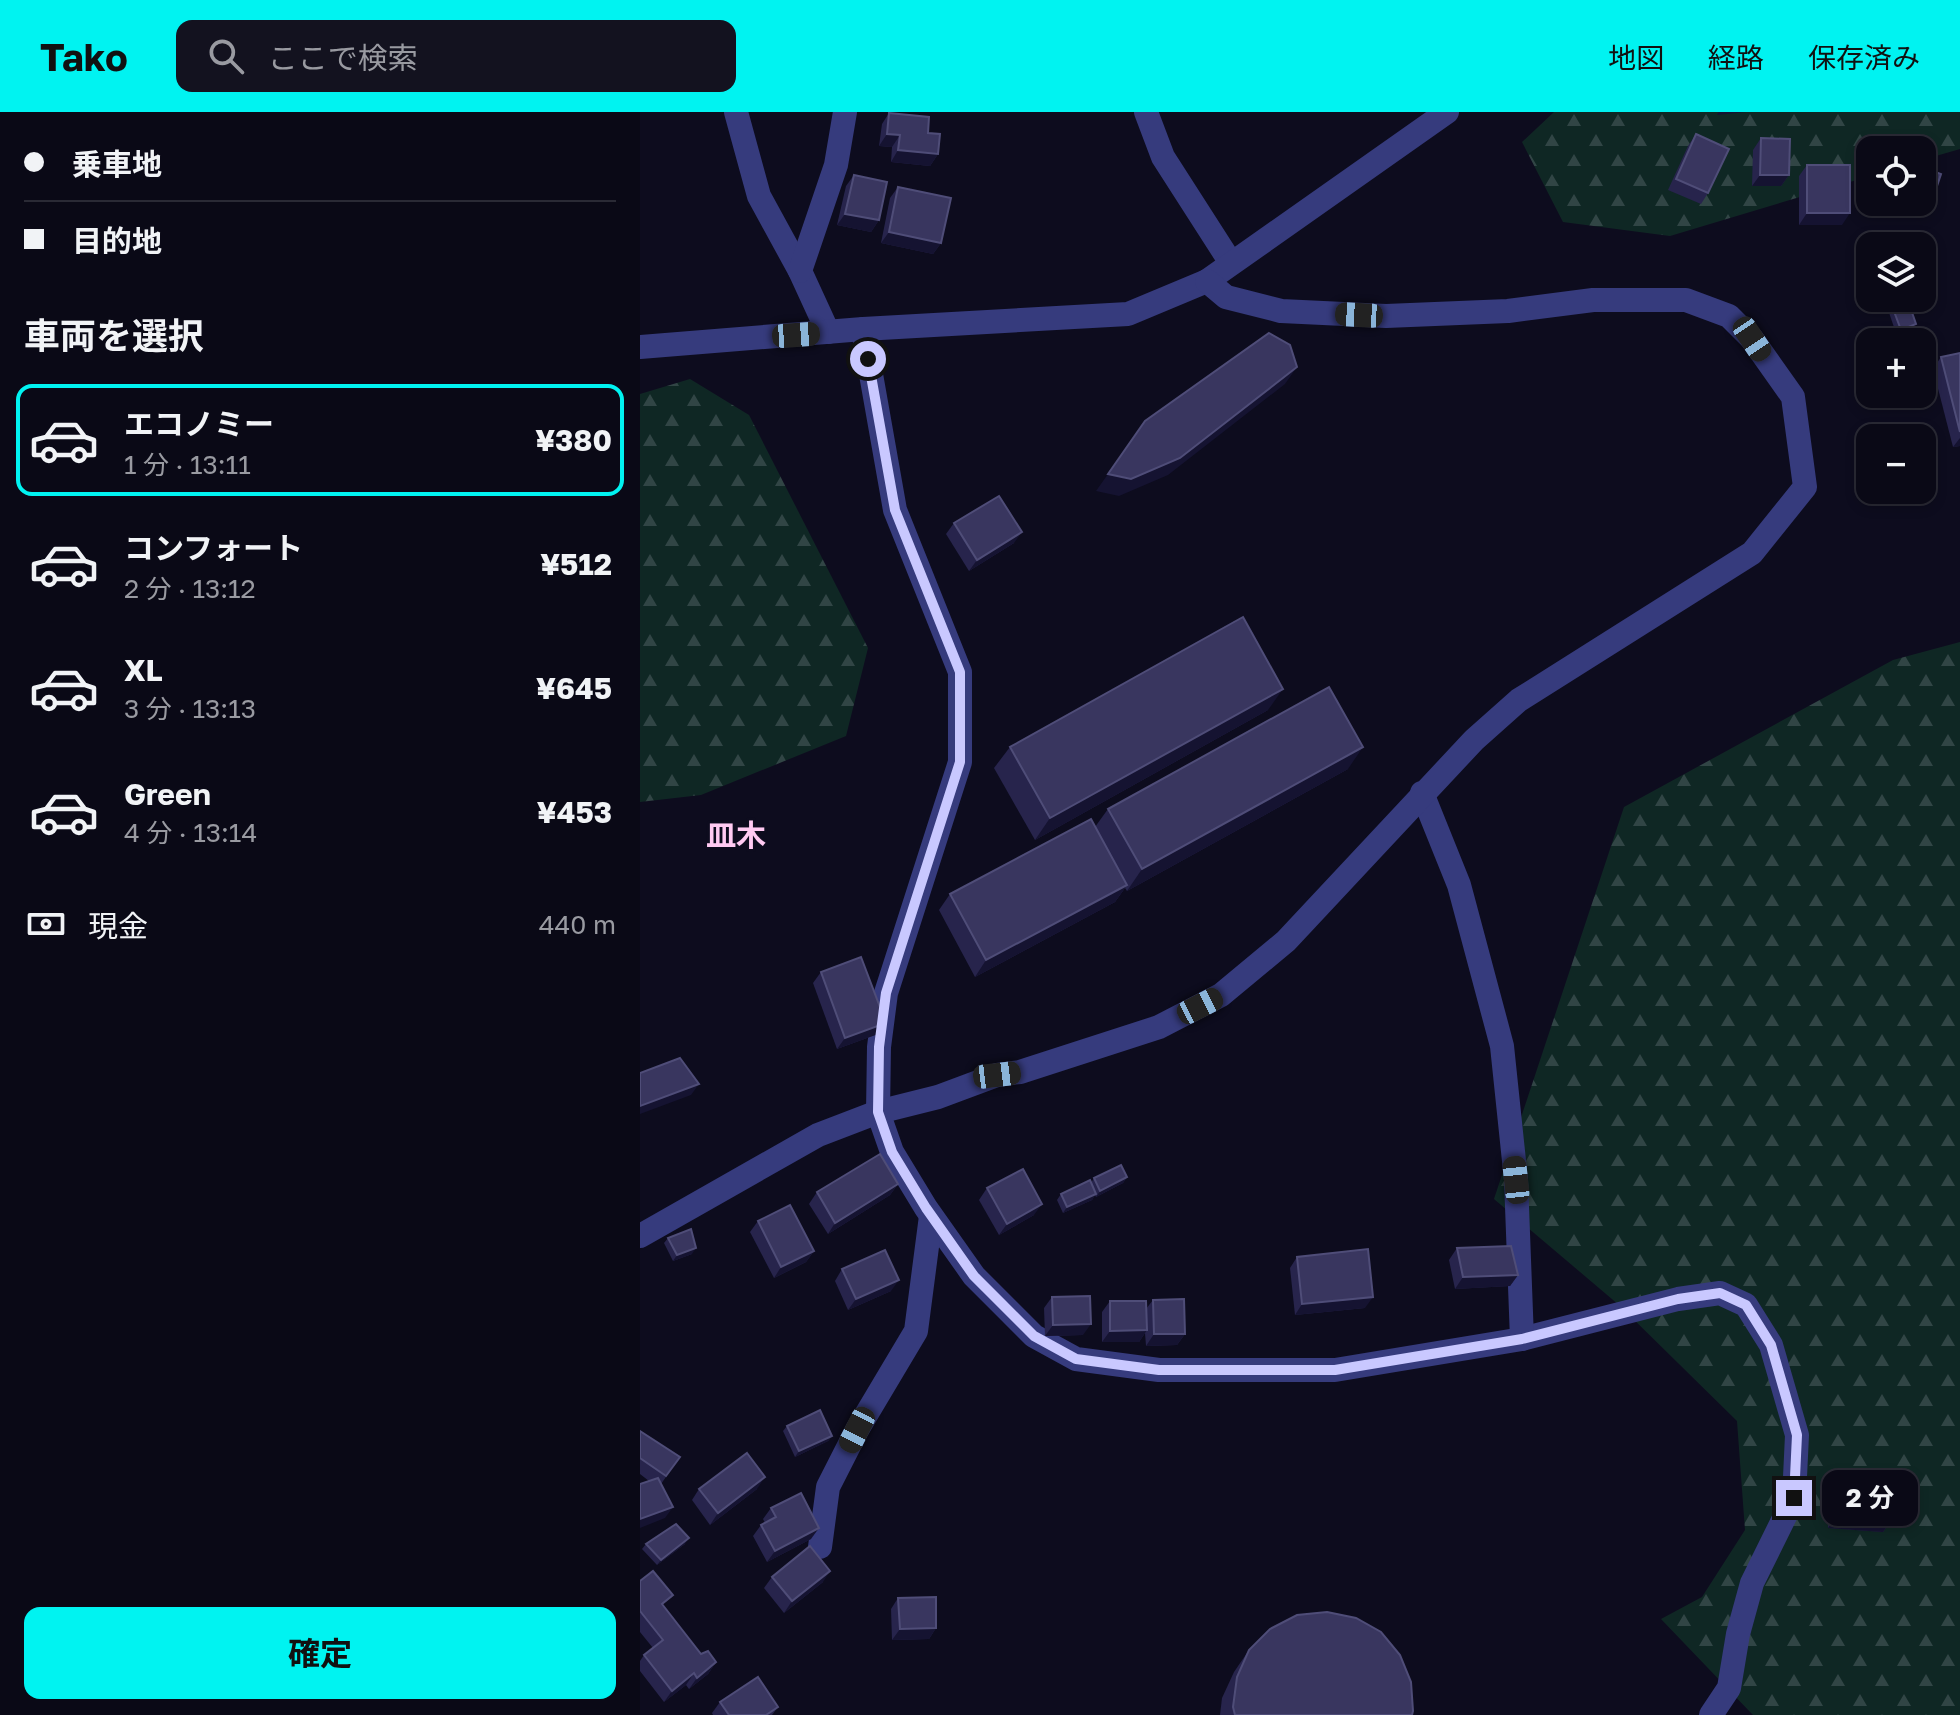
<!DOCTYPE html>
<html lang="ja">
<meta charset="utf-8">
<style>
body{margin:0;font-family:"Golos Text","Noto Sans JP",sans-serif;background:#13121f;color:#f1f3f6;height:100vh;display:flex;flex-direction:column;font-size:30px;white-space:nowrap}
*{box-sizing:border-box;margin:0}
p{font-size:26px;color:#999aa1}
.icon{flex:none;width:44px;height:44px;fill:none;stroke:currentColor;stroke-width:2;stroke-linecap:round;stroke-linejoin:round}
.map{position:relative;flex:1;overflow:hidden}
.details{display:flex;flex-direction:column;background:#0a0916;width:640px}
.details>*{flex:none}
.top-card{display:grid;align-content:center;height:176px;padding:0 24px;background:#0a0916}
.buttons{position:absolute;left:1216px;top:24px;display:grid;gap:16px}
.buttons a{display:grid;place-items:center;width:80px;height:80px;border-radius:16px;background:#0a0916;box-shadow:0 4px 12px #0003,0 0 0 2px #2a2a35;font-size:40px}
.end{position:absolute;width:36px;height:36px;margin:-18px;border:10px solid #c9c8ff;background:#111;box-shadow:0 0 0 4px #111}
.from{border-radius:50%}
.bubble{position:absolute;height:56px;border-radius:16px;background:#0a0916;box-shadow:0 4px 12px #0003,0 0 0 2px #2a2a35;font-size:26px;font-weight:700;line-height:56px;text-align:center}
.car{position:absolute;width:24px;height:48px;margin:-24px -12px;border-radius:10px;box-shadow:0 0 6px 2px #0007;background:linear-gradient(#222 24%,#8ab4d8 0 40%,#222 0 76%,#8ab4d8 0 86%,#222 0)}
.top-card b{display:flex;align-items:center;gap:28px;height:76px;font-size:30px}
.top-card b+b{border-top:2px solid #2a2a35}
.top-card i{width:20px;height:20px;background:#f1f3f6}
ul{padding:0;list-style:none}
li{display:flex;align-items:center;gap:24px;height:112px;margin:0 16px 12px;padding:0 8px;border:4px solid transparent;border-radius:16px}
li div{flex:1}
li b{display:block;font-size:30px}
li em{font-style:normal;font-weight:700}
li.active{border-color:#00f3f1}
li>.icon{width:72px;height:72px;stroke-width:1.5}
h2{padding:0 24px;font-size:36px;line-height:96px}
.pay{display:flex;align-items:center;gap:20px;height:88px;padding:0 24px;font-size:30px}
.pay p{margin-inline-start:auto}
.action{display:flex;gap:16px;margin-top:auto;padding:16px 24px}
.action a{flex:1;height:92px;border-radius:16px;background:#00f3f1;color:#111;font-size:32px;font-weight:700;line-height:92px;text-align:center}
header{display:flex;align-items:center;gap:48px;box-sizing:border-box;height:112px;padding:0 40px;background:#00f3f1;color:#111}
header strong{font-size:38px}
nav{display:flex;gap:44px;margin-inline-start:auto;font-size:28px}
.search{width:560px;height:72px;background:#13121f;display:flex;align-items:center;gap:20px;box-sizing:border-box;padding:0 28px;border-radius:16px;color:#999aa1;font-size:30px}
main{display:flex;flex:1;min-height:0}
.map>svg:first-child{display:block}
</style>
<header>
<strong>Tako</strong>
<div class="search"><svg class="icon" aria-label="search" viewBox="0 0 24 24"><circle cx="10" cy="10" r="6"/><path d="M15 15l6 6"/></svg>ここで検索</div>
<nav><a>地図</a><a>経路</a><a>保存済み</a></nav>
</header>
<main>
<section class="details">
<div class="top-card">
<b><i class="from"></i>乗車地</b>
<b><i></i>目的地</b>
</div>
<h2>車両を選択</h2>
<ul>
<li class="active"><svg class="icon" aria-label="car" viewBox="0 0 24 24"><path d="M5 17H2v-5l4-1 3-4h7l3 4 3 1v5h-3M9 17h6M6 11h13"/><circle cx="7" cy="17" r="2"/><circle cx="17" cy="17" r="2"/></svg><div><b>エコノミー</b><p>1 分 · 13:11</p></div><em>¥380</em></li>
<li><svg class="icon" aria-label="car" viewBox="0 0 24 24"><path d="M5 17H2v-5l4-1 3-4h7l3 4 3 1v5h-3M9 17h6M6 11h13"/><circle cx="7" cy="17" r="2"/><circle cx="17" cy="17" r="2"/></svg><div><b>コンフォート</b><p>2 分 · 13:12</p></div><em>¥512</em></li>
<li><svg class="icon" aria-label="car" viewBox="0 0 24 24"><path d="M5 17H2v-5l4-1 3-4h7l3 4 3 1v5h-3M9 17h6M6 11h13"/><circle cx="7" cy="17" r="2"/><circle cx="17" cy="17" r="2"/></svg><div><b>XL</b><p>3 分 · 13:13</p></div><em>¥645</em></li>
<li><svg class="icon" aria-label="car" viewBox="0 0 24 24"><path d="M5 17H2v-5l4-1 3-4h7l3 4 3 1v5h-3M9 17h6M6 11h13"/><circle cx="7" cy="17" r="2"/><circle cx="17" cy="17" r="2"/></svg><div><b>Green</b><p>4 分 · 13:14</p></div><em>¥453</em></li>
</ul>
<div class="pay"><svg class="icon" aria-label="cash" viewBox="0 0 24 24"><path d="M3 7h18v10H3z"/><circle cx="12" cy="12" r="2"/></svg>現金<p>440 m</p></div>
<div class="action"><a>確定</a></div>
</section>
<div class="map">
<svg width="1320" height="1603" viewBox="0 0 1320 1603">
<defs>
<pattern id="forest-firs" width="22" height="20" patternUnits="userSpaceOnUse" patternTransform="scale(2)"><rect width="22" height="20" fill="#0f2724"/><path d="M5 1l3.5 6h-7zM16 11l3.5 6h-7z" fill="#314545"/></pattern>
</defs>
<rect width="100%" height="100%" fill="#0d0c1e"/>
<g fill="url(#forest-firs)">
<polygon points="914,0 1320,0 1320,37 1282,48 1282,38 1230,38 1230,64 1030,124 923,110 882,30"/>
<polygon points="50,267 109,303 228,536 206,624 61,683 0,690 0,282"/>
<polygon points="1320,530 1320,1603 1113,1603 1021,1507 1062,1485 1105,1418 1097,1309 979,1193 854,1087 984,695 1253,548"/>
</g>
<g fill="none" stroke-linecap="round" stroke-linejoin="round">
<g stroke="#363b7d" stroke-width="24">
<polyline points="96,0 119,84 160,159 188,220"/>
<polyline points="506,0 523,45 591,151"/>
<polyline points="160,159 196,53 205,0"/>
<polyline points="223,217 255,398 320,560 320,650 246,881 239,935 238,1000 252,1040 286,1096 334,1164 394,1224 436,1247 519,1258 695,1258 882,1227 1038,1187 1080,1181 1106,1193 1131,1233 1157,1323 1154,1386 1112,1471 1098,1522 1089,1576 1071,1603"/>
<polyline points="0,235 223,217 488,202 567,169 807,0"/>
<polyline points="782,681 819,773 862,934 876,1068 882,1227"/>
<polyline points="0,1124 178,1023 238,1000 298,985 357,963 380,960 519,915 581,883 646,829 834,628 879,588 1112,441 1165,375 1153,285 1112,227 1089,204 1046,188 953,188 868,199 746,204 641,199 586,185 567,169"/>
<polyline points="180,1435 188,1375 217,1318 276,1219 291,1104"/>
</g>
</g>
<g fill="#27244c">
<polygon points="249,1 288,21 298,42 290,54 251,50 252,35 239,34 242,12"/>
<polygon points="1056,22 1068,81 1061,92 1028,78 1048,34"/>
<polygon points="1121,26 1149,63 1141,74 1112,74 1113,38"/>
<polygon points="1167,53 1202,113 1159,113 1159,64"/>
<polygon points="214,63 239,108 231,120 197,113 206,74"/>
<polygon points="258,75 301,131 293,142 241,131 250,86"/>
<polygon points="1244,186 1267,186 1276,212 1272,218 1257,224"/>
<polygon points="1320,241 1320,334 1313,335 1293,257 1301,245"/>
<polygon points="314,411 374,431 329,459 306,422"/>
<polygon points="628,598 395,728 354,656 370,635"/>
<polygon points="708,657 487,779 485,776 475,790 335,865 299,798 310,782 455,715 468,697"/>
<polygon points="181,860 246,911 238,922 197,937 173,871"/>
<polygon points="487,1065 483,1071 456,1085 455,1083 452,1088 423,1101 417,1088 421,1082 451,1071 454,1066"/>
<polygon points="258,1072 250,1083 188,1122 169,1092 177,1080"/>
<polygon points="347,1076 394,1103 359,1123 339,1088"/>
<polygon points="118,1109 174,1139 166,1150 134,1166 110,1120"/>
<polygon points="28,1126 52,1142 33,1149 24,1131"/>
<polygon points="817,1136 878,1163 870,1174 815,1177 809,1148"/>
<polygon points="657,1145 725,1196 655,1203 650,1156"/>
<polygon points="202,1157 251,1179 208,1198 195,1169"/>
<polygon points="412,1185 443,1223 405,1224 404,1196"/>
<polygon points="513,1188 545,1222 537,1233 506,1234 505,1221 499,1230 462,1230 462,1200 470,1189 506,1197"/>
<polygon points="147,1314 192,1324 188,1329 155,1345 143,1319"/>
<polygon points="0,1319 40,1345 21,1372 25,1406 9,1369 0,1362"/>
<polygon points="1199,1359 1251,1409 1243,1420 1188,1416 1191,1371"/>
<polygon points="59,1377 117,1377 70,1413 52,1388"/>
<polygon points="131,1396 171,1427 127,1450 113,1424 121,1413 125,1411 123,1407"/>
<polygon points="6,1432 45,1432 17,1453 2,1437"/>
<polygon points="132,1465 183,1470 144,1501 124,1476"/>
<polygon points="0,1469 24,1495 61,1542 76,1550 68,1562 49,1577 46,1573 24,1590 0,1559 0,1549 4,1543 13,1536 0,1520"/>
<polygon points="258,1486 296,1516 289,1527 252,1528 251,1497"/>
<polygon points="609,1538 772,1603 580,1603 582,1586 594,1560"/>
<polygon points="80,1590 138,1595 132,1603 73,1603 72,1601"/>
</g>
<g fill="#151331">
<polygon points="1079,0 1106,0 1077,3"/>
<polygon points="247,22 260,23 252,35 239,34"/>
<polygon points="258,38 298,42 290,54 251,50"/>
<polygon points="1120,63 1149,63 1141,74 1112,74"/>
<polygon points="1287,84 1293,86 1285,97 1283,96 1276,106 1242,94 1245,90 1270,90"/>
<polygon points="1167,101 1210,101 1202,113 1159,113"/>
<polygon points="205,102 239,108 231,120 197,113"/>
<polygon points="249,120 301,131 293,142 241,131"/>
<polygon points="1276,212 1272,218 1257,224 1261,218"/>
<polygon points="657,255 645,272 528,363 479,384 456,379 468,362"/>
<polygon points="1320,326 1320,334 1313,335"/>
<polygon points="382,420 374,431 329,459 337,448"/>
<polygon points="643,577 628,598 395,728 410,706"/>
<polygon points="723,635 708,657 487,779 502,757"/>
<polygon points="487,773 475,790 335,865 346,848"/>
<polygon points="246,911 238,922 197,937 205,926"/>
<polygon points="59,972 51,983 0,1002 0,994"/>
<polygon points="487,1065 483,1071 456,1085 460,1079"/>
<polygon points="258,1072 250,1083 188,1122 195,1111"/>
<polygon points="456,1082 452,1088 423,1101 427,1095"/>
<polygon points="402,1092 394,1103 359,1123 367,1112"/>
<polygon points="56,1136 52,1142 33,1149 37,1143"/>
<polygon points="174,1139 166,1150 134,1166 141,1155"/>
<polygon points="878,1163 870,1174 815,1177 823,1165"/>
<polygon points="259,1168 251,1179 208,1198 216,1187"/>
<polygon points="733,1185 725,1196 655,1203 662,1192"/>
<polygon points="451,1212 443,1223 405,1224 413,1213"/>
<polygon points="507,1218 499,1230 462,1230 470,1219"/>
<polygon points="514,1222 545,1222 537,1233 506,1234"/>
<polygon points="192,1324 188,1329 155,1345 159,1339"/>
<polygon points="125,1365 117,1377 70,1413 78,1401"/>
<polygon points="33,1395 25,1406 0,1416 0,1407"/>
<polygon points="1196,1404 1251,1409 1243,1420 1188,1416"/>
<polygon points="179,1416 171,1427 127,1450 135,1439"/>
<polygon points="49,1426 45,1432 17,1453 21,1448"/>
<polygon points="190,1459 183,1470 144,1501 152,1489"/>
<polygon points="296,1516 289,1527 252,1528 260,1517"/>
<polygon points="76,1550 68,1562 49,1577 57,1566"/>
<polygon points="54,1561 46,1573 24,1590 32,1579"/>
</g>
<g fill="#39365f" stroke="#4f4d78" stroke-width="2">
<polygon points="249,1 289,5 288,21 300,22 298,42 258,38 260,23 247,22"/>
<polygon points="1056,22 1089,37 1068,81 1036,67"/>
<polygon points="1121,26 1150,27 1149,63 1120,63"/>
<rect x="1167" y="53" width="43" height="48"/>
<polygon points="1282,55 1301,62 1293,86 1287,84 1284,95 1270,90 1282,90"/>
<polygon points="214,63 247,70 239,108 205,102"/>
<polygon points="258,75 311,86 301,131 249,120"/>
<polygon points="1249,186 1267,186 1276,212 1261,218"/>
<polygon points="629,221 650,233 657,255 540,346 491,367 468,362 505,309"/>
<polygon points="1320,241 1320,320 1301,245"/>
<polygon points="359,384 382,420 337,448 314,411"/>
<polygon points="603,505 643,577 410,706 370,635"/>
<polygon points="689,575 723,635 502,757 468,697"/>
<polygon points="451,707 487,773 346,848 310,782"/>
<polygon points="221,845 246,911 205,926 181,860"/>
<polygon points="40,946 59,972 0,994 0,961"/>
<polygon points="240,1042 258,1072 195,1111 177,1080"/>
<polygon points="481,1053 487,1065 460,1079 454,1066"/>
<polygon points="383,1057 402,1092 367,1112 347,1076"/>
<polygon points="450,1068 456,1082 427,1095 421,1082"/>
<polygon points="150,1093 174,1139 141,1155 118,1109"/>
<polygon points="51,1117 56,1136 37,1143 28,1126"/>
<polygon points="871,1134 878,1163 823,1165 817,1136"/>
<polygon points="728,1137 733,1185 662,1192 657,1145"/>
<polygon points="245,1138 259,1168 216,1187 202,1157"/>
<polygon points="450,1184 451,1212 413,1213 412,1185"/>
<polygon points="544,1187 545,1222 514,1222 513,1188"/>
<polygon points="470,1189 506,1189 507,1218 470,1219"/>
<polygon points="180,1298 192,1324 159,1339 147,1314"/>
<polygon points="0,1319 40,1345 26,1364 0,1346"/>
<polygon points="107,1341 125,1365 78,1401 59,1377"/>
<polygon points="1199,1359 1255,1363 1251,1409 1196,1404"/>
<polygon points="18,1366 33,1395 0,1407 0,1372"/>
<polygon points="161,1381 179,1416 135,1439 121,1413 136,1405 131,1396"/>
<polygon points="36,1412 49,1426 21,1448 6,1432"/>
<polygon points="170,1434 190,1459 152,1489 132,1465"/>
<polygon points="13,1459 33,1483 22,1492 61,1542 68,1539 76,1550 57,1566 54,1561 32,1579 4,1543 23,1528 0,1499 0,1469"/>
<polygon points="296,1485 296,1516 260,1517 258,1486"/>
<polygon points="687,1500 716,1506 741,1520 760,1543 771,1570 773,1599 772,1603 595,1603 593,1595 597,1565 609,1538 630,1517 657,1503"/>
<polygon points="118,1565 138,1595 126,1603 89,1603 80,1590"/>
</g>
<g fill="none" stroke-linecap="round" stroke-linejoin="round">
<polyline stroke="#c9c8ff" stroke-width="10" points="228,247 255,398 320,560 320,650 246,881 239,935 238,1000 252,1040 286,1096 334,1164 394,1224 436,1247 519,1258 695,1258 882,1227 1038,1187 1080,1181 1106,1193 1131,1233 1157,1323 1154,1386"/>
</g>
<g text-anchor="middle" stroke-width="6" stroke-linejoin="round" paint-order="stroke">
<g font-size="30" font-weight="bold" fill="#ffcaf2" stroke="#0d0c1e">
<text x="96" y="734">皿木</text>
</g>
</g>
</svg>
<div class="buttons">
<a><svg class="icon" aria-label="locate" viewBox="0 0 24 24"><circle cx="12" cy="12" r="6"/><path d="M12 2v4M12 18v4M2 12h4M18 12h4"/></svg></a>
<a><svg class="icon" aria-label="layers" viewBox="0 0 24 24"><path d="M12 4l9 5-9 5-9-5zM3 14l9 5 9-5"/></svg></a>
<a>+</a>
<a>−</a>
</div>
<i class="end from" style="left:228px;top:247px"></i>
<i class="end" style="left:1154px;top:1386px"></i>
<div class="bubble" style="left:1182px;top:1358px;width:96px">2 分</div>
<i class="car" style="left:719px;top:203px;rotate:273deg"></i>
<i class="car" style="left:156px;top:223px;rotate:86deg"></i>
<i class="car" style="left:1112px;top:227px;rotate:146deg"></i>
<i class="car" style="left:560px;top:894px;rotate:63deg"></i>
<i class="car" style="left:357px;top:963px;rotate:83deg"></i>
<i class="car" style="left:876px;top:1068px;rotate:354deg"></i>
<i class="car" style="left:217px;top:1318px;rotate:207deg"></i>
</div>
</main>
